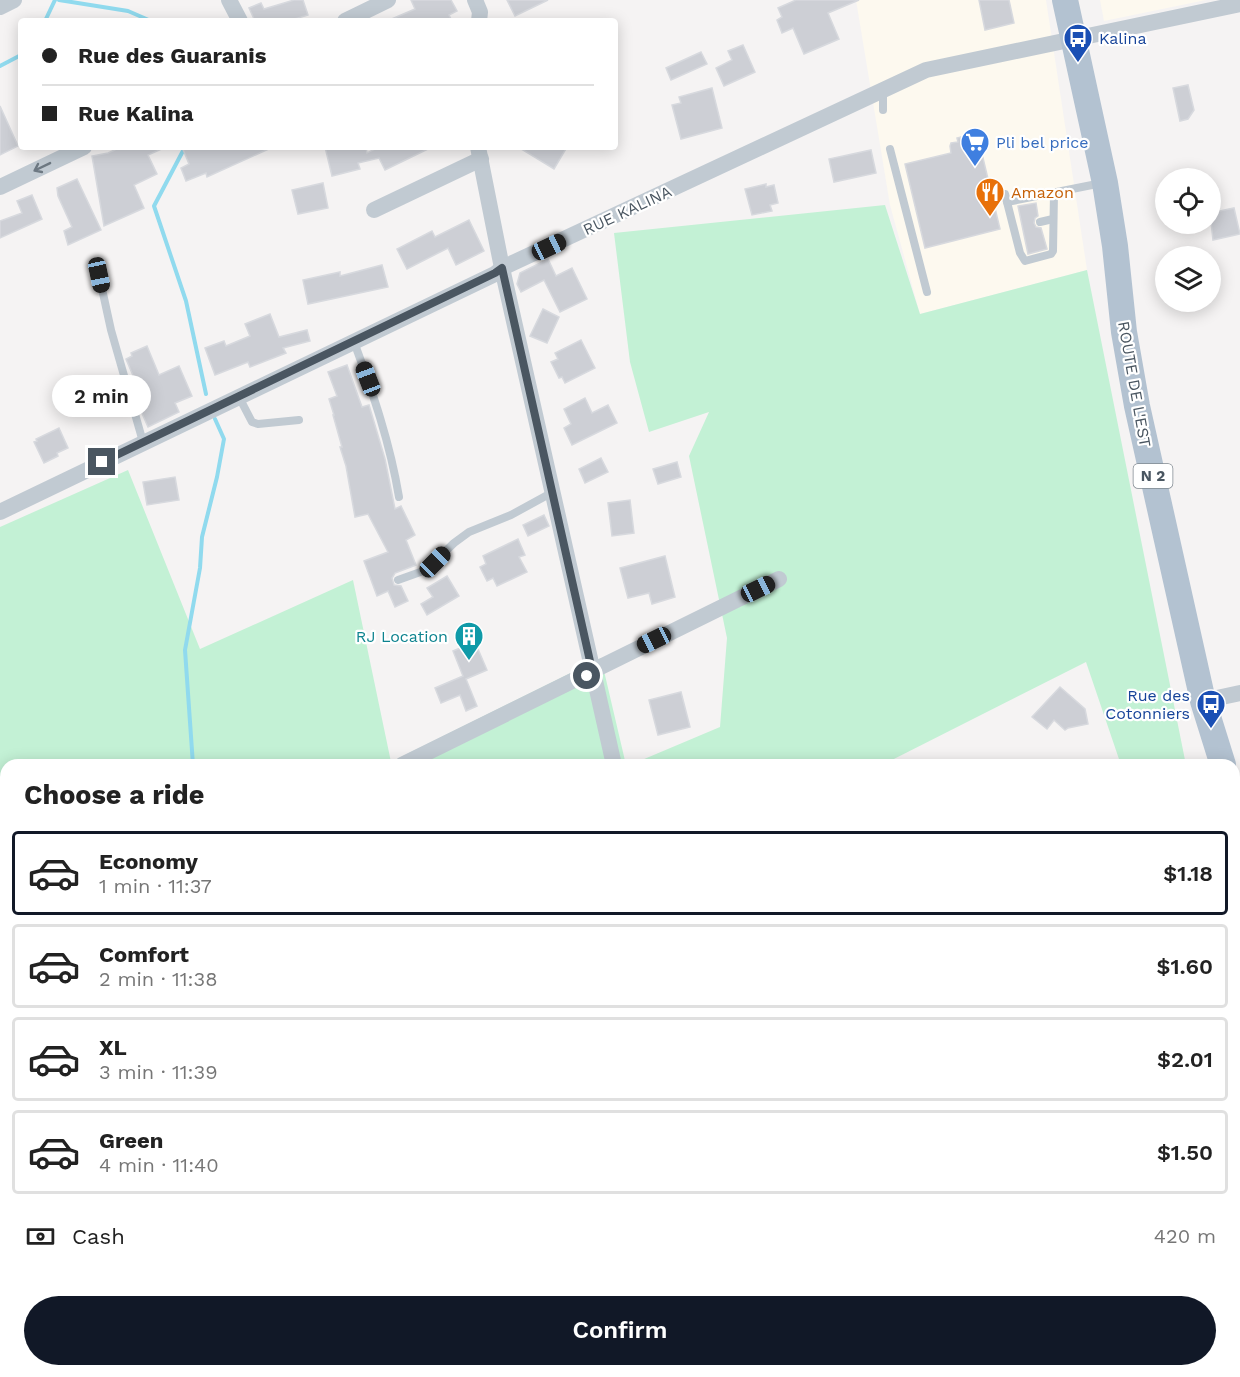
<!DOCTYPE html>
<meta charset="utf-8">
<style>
body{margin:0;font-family:"Work Sans",sans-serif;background:#f2f2f2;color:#222;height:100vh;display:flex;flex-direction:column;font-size:22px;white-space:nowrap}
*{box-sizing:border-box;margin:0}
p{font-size:20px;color:#767676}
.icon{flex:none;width:33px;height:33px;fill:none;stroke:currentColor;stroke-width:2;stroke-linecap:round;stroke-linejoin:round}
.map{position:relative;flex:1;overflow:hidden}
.drawer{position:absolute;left:0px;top:759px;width:1240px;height:618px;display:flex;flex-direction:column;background:#fff;border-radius:18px 18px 0 0;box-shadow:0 3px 15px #0003}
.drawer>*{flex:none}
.hud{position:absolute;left:18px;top:18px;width:600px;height:132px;border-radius:6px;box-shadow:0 3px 15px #0003;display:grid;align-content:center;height:132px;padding:0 24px;background:#fff}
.controls{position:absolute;left:1155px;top:168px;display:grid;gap:12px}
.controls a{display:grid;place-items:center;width:66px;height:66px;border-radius:50%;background:#fff;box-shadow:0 3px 15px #0003;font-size:30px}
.end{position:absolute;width:27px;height:27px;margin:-14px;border:8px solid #4a5661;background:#fff;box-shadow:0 0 0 3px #fff}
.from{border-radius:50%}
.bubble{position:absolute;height:42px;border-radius:21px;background:#fff;box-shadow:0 3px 15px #0003;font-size:20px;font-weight:600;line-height:42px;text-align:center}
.car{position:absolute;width:18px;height:36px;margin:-18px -9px;border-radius:8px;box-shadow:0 0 4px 2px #0007;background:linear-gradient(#222 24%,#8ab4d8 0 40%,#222 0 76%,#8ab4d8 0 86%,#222 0)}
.hud b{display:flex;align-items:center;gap:21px;height:57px;font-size:22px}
.hud b+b{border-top:2px solid #e0e0e0}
.hud i{width:15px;height:15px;background:#222}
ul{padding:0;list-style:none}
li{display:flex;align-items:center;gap:18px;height:84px;margin:0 12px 9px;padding:0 12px;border:3px solid #e0e0e0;border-radius:6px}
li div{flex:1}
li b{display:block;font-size:22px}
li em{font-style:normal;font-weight:600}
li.selected{border-color:#111827}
li>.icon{width:54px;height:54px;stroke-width:1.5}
h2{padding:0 24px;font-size:27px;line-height:72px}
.pay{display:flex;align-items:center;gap:15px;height:66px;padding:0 24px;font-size:22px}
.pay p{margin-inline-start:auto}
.action{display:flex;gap:12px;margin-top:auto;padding:12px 24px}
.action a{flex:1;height:69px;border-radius:36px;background:#111827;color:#fff;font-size:24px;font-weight:600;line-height:69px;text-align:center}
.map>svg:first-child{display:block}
</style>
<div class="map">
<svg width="1240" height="1377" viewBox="0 0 1240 1377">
<rect width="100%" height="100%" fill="#f5f3f3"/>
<g fill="#fdf9ef">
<polygon points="856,0 1046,0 1087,270 920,314 890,205"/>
<polygon points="1100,0 1206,0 1104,21"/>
</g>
<g fill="#c3f1d5">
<polygon points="885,205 920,314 1087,270 1186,765 1121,765 1086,662 882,765 630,765 720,727 727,638 689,456 709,412 649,432 630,362 614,233"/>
<polygon points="128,470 200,649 353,580 391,762 601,658 626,765 6,765 6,789 0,791 0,527"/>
<polygon points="1234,868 1240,876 1240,1123 1234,1106"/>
<polygon points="167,1371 464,1371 466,1377 169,1377"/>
</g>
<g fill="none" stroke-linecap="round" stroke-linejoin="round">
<g stroke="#90daee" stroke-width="4">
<polyline points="59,0 128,11 151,21"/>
<polyline points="45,21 55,0"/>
<polyline points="0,66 21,55"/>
<polyline points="185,147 154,206 186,301 206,394"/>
<polyline points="193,765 185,650 200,568 202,537 217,477 224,439 215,419"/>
</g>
</g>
<g fill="#cdcfd5" stroke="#d7d9de" stroke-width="1.5">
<polygon points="294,0 303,0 308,15 288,21 255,21 249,8 261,3 264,9"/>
<polygon points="411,0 451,0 457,11 449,15 452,21 387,21 415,9"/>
<polygon points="507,0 548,0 515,16"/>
<polygon points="796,0 859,0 828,13 839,39 804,54 793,28 782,33 777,20 782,17 778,8"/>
<polygon points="979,0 1009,0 1014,23 985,30"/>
<polygon points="743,45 755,72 724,86 716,68 732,60 728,51"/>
<polygon points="701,52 707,64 671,80 666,68"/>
<polygon points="1188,85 1194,110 1188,119 1180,121 1173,88"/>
<polygon points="712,88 722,128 681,139 672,105 681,103 679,97"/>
<polygon points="0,106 18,146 0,155"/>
<polygon points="977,133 1000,229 925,248 905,164 951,153 950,146 951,143 958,142 957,138"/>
<polygon points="121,147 166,147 148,155 157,174 134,185 144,208 104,226 92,156 108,153"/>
<polygon points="182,147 273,147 207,177 206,173 186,181 181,168 189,164"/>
<polygon points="325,147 366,147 367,153 379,147 432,147 385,170 379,158 358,163 360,169 332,176"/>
<polygon points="518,147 567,147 554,169"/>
<polygon points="871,150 876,173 834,182 829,159"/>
<polygon points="77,179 101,230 68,245 64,231 72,227 58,196 57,188"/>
<polygon points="323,183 328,208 298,214 292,190"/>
<polygon points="766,184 766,187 774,185 778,203 770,205 772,211 752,215 745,189"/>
<polygon points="32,195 42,219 0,238 0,221 22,213 17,201"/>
<polygon points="1036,203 1038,216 1035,218 1034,223 1036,227 1041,228 1047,249 1028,254 1018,206"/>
<polygon points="1234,208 1240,234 1213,240 1210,213"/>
<polygon points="469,220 484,251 456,265 448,248 407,269 397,249 432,231 435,237"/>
<polygon points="548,259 556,276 572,268 587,299 560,312 544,280 521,292 517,284 520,273"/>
<polygon points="382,265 388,287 308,304 303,280 340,272 340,276"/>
<polygon points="543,309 559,317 547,343 530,336"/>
<polygon points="270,314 279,337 307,330 310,341 283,348 286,353 250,367 248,362 215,375 205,348 224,341 226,346 250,336 245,324"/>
<polygon points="581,340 595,368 565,383 562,377 559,378 551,362 558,359 555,353"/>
<polygon points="147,346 159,375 179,366 192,396 175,403 179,412 148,427 141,411 134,386 137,385 126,359 132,356 131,353"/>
<polygon points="347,365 362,407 369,405 385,459 395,509 401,506 415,535 406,540 416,565 395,573 392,578 394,585 401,586 408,601 395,607 388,591 377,596 364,561 388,552 368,514 355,517 346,466 340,447 342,447 333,415 334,415 329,399 337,396 328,372"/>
<polygon points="585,398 592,413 608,405 617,423 572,445 564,428 571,424 564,409"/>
<polygon points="59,428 68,448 57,453 58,456 44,463 34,442 37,441 36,439"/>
<polygon points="601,458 608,472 585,483 579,469"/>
<polygon points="677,462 681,477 658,484 653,469"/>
<polygon points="175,477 179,500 147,505 143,482"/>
<polygon points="630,500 634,533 612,536 608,503"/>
<polygon points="544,515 549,526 528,536 523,525"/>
<polygon points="518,539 525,555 519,557 527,572 497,586 493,578 487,581 480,567 486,564 483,556"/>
<polygon points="665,556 675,597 652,604 649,593 628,598 620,568"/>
<polygon points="447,576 459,596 427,615 421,604 433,597 427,588"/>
<polygon points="475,642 487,670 466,679 477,706 466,711 460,695 441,703 435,688 463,676 453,651"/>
<polygon points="1060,687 1085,709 1088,724 1068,728 1065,730 1054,720 1047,729 1032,717"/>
<polygon points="681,692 690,727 658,735 649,700"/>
</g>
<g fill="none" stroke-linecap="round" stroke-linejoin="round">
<g stroke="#c1cad2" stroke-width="8">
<polyline points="883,90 883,110"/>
<polyline points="890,149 927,292"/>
<polyline points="1005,194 1007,202 1102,183"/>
<polyline points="1007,202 1020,253 1025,261 1051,254 1053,251 1054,193"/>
<polyline points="1040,222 1053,219"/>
<polyline points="99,275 111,330 143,442"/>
<path d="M354,342C373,393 390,443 399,497"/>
<polyline points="239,397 252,422 258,424 299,420"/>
<polyline points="398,580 426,570 454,543 469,532 511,515 553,492"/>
<polyline points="539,1371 541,1377"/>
</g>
<g stroke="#c1cad2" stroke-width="16">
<polyline points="229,0 240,21"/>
<polyline points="475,0 480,12 479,21"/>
<polyline points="0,7 14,0"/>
<polyline points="345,21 388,0"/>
<polyline points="478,147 502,268 614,765"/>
<polyline points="0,187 84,147"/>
<polyline points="374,210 481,159"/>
<polyline points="0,512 495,274 502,268 926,70 1240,4"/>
<polyline points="1203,701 1240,693"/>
<polyline points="402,765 779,579"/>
<polyline points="1234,871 1240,869"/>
<polyline points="0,966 6,963"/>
<polyline points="0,1175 4,1173 6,1176"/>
<polyline points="87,1371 89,1377"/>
<polyline points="754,1371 755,1377"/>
<polyline points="198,1377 209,1371"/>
<polyline points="1179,1377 1184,1375"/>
</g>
<g stroke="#b3c2d1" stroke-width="26">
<polyline points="1065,0 1105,183 1115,246 1124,332 1137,406 1203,701 1223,765"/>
<polyline points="1234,800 1240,811"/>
</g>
</g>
<defs><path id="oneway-shaft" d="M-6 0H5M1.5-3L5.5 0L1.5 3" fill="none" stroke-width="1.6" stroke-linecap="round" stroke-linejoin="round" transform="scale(1.5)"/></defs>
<use stroke="#6e7983" href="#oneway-shaft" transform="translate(42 167) rotate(154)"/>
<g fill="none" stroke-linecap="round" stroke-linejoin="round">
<polyline stroke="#4a5661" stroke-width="8" points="102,462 495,273 502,268 592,670 587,676"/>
</g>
<defs>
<g id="bus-pin" transform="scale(1.5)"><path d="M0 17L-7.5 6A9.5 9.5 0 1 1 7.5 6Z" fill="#1a4fb4" stroke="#fff"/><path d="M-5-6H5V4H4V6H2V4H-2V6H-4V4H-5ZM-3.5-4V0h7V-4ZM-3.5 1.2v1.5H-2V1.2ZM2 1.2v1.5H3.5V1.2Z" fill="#fff"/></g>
<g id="supermarket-pin" transform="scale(1.5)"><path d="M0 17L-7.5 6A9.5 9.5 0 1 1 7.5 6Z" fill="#3f7fe0" stroke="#fff"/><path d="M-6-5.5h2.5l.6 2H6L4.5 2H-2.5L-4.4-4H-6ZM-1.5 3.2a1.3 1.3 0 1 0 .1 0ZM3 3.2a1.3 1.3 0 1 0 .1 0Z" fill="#fff"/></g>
<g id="restaurant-pin" transform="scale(1.5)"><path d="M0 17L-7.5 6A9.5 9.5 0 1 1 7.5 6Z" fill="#e8710a" stroke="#fff"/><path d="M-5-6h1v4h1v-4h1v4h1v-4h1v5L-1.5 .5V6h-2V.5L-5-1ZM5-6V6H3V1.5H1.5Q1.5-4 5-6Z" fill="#fff"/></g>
<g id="building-pin" transform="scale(1.5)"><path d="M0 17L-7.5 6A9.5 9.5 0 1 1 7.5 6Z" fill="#0f9aa8" stroke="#fff"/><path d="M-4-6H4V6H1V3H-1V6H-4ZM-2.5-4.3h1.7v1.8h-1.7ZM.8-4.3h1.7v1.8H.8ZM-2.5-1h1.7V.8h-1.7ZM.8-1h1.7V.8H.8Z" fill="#fff"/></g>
</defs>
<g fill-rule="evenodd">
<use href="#bus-pin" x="1078" y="38"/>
<use href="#supermarket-pin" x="975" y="142"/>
<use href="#restaurant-pin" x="990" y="192"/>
<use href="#building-pin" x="469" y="636"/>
<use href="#bus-pin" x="1211" y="704"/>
</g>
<g text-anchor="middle" stroke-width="4.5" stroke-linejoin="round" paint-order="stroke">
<rect fill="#fff" stroke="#808990" stroke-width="1.5" x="1133.5" y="464" width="39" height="24" rx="4.5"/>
<g font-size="15" font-weight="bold" fill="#4a5661">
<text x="1153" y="481">N 2</text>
</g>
<g font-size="16" fill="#164399" stroke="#fff" text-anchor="start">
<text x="1099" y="44">Kalina</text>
<text x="1190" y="701" text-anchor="end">Rue des<tspan x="1190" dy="18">Cotonniers</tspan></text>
</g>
<g font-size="16" fill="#366cbe" stroke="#fff" text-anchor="start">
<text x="996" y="148">Pli bel price</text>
</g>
<g font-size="16" fill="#c56008" stroke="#fff" text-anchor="start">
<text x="1011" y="198">Amazon</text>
</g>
<g font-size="16" fill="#4a5661" stroke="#fff">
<text transform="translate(627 210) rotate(-25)" y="6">RUE KALINA</text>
<text transform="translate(1135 384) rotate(80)" y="6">ROUTE DE L'EST</text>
</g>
<g font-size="16" fill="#0d838f" stroke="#fff" text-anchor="end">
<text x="448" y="642">RJ Location</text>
</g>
</g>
</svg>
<div class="controls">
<a><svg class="icon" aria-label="locate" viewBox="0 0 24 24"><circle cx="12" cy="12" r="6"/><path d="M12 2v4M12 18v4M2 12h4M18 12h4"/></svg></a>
<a><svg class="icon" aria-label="layers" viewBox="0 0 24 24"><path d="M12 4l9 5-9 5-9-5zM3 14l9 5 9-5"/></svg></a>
</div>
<i class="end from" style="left:587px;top:676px"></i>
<i class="end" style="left:102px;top:462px"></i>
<div class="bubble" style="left:52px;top:375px;width:99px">2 min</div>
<i class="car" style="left:549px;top:247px;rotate:65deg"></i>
<i class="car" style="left:99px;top:275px;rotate:168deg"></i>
<i class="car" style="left:368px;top:379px;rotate:339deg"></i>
<i class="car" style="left:435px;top:562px;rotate:45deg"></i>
<i class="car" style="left:758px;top:589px;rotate:64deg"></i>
<i class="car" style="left:654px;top:640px;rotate:244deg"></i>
<div class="hud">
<b><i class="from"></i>Rue des Guaranis</b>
<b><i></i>Rue Kalina</b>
</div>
<section class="drawer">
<h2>Choose a ride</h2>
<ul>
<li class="selected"><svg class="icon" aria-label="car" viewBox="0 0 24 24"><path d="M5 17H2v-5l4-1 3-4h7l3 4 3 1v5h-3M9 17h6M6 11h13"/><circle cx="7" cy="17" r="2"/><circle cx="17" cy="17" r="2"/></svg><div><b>Economy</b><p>1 min · 11:37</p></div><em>$1.18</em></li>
<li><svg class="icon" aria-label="car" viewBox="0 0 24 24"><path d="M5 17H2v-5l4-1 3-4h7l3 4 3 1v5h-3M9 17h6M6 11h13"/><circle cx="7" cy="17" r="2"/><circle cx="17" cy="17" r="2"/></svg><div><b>Comfort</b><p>2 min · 11:38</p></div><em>$1.60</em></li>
<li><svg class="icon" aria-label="car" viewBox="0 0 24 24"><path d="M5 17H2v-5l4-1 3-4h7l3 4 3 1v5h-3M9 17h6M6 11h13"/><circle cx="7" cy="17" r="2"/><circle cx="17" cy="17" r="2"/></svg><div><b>XL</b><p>3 min · 11:39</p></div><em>$2.01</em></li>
<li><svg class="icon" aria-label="car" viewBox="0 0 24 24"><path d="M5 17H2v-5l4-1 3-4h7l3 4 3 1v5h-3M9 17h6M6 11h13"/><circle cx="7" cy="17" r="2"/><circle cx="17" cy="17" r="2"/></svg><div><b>Green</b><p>4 min · 11:40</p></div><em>$1.50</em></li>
</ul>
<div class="pay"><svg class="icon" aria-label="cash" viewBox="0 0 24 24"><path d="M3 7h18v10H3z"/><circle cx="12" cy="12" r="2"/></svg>Cash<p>420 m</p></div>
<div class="action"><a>Confirm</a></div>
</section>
</div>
